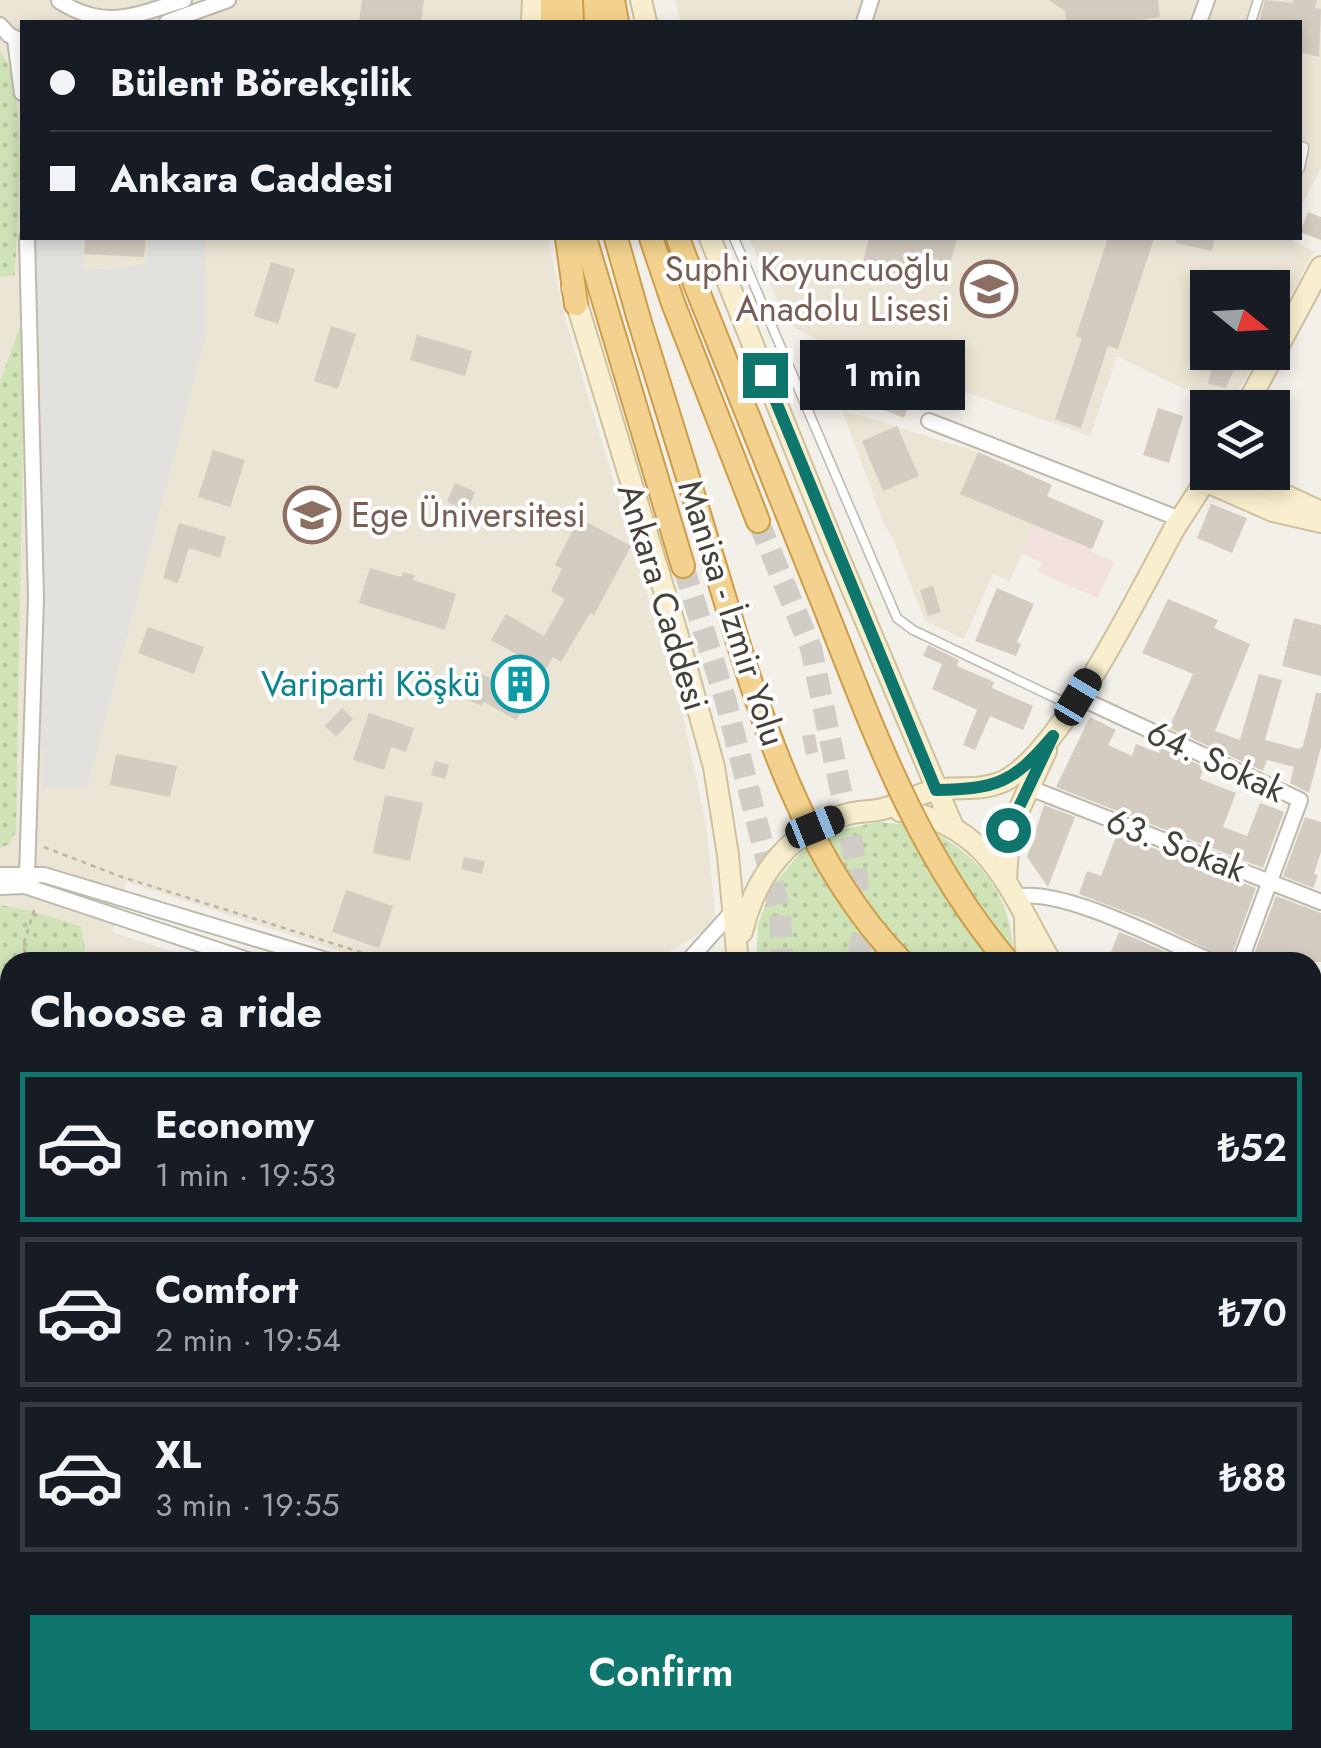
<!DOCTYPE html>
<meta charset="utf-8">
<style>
body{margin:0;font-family:Jost,sans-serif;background:#242831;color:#f1f3f6;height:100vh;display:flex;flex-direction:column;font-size:38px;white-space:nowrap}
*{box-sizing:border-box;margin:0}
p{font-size:32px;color:#9ea1a6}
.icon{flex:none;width:55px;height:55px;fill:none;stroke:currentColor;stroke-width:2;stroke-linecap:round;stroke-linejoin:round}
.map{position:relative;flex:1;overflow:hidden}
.details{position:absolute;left:0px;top:952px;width:1322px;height:798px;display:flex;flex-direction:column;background:#171b24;border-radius:30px 30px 0 0;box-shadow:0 5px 15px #0003}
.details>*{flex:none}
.top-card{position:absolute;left:20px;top:20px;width:1282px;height:220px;border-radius:0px;box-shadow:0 5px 15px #0003;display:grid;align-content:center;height:220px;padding:0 30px;background:#171b24}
.needle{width:65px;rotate:108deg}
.tools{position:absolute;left:1190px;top:270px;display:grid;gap:20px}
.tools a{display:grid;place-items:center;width:100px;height:100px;border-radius:0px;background:#171b24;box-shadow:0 5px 15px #0003;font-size:50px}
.end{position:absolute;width:45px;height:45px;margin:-22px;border:12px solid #0f766e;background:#fff;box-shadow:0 0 0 5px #fff}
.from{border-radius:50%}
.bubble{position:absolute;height:70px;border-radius:0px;background:#171b24;box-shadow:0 5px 15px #0003;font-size:32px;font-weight:600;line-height:70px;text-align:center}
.car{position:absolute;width:30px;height:60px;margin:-30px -15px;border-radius:12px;box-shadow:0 0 8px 2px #0007;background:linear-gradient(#222 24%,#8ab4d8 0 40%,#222 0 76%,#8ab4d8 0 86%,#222 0)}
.top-card b{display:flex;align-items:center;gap:35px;height:95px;font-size:38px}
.top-card b+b{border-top:2px solid #363941}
.top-card i{width:25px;height:25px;background:#f1f3f6}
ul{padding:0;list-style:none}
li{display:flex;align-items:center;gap:30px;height:150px;margin:0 20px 15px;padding:0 10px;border:5px solid #363941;border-radius:0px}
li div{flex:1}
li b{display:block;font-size:38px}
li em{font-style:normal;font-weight:600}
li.current{border-color:#0f766e}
li>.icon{width:90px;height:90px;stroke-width:1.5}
h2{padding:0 30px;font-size:45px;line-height:120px}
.primary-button{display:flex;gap:20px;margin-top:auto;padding:20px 30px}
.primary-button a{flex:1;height:115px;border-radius:0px;background:#0f766e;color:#fff;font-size:40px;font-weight:600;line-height:115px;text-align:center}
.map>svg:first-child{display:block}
</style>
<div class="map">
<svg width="1321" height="1748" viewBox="0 0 1321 1748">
<defs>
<pattern id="grass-dots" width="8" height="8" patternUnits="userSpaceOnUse" patternTransform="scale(2.5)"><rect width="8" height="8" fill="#cfe3b7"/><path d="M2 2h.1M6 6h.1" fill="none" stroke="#b3c49e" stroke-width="1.8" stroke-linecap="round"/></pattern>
<pattern id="forest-firs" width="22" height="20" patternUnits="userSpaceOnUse" patternTransform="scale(2.5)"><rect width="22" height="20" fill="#cfe3b7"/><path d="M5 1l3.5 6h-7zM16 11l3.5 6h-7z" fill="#b3c49e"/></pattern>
</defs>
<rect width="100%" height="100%" fill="#f3f0ea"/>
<polygon fill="#e7e2d9" points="1313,1257 1321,1260 1321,1748 492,1748 497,1740 1312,1740"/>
<g fill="#ebe5d5">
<polygon points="0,0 522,0 521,22 22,22 22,238 548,238 565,318 682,711 707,830 716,924 651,962 373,962 127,882 112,932 205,962 10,962 10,1126 0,1158"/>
<polygon points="675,0 1321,0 1321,168 1300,208 1300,22 680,22"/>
<polygon points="749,238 1287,238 1314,251 1273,329 1272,288 1208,288 1208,352 1261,353 1228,407 1221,407 1117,356 1090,436 820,341 788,324"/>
<polygon points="842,410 978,452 1052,485 1010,581 993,574 964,639 925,621 893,539 884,524"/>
<polygon points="0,1169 10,1171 10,1740 362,1740 357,1748 0,1748"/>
</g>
<polygon fill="#f2e1df" points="1047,496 1104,521 1091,551 1114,562 1098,598 1038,572 1042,562 1022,554"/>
<g fill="url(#grass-dots)">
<path d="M0,51C31,89 16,224 15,275L0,277Z"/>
<polygon points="25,313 16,832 9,844 0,848 0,382"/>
<path d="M879,822C894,824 912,823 925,829C979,851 1018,903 1012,962H756L758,924L773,885L801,852L838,830Z"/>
<polygon points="0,905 27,910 81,926 87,962 10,962 10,1041 0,1071"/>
<polygon points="0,1173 10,1177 10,1307 0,1303"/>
</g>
<polygon fill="url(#forest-firs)" points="497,1740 585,1740 590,1748 492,1748"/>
<polygon fill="#cfe3b7" points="10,1622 10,1691 0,1688 0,1653"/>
<polygon fill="#e2e1de" points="34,238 83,238 84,271 146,265 148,238 205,238 206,335 87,788 42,788"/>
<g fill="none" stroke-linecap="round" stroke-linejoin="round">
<g stroke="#add1e9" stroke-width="5">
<polyline points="1316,1257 1321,1259"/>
<polyline points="0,1413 10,1416"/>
<polyline points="594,1740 599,1748"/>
</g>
</g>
<g fill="#d4ccc0">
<polygon points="362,0 424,0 421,22 359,22"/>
<polygon points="1049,0 1158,0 1160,17 1124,22 1067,22 1065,11"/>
<polygon points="1265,0 1293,3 1293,0 1317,0 1315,8 1321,9 1319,57 1300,52 1300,22 1259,22"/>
<polygon points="1308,212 1321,217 1321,240 1300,232"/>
<polygon points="85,238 146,238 144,257 84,254"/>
<polygon points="869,238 957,238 944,286 862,266"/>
<polygon points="1108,238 1154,238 1118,349 1108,346 1081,428 1055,419 1082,338 1076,336"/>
<polygon points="1176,238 1215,238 1212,251 1176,243"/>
<polygon points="271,262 295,269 278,324 254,316"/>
<polygon points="1272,293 1288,300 1272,328"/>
<polygon points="331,326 356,334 338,389 314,381"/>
<polygon points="417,335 472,351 465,376 410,360"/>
<polygon points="1216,352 1237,352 1234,360 1238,361 1226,388 1208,384"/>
<polygon points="839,361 915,390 904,418 829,388"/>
<polygon points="1158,408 1183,416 1169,463 1143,455"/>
<polygon points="897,426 919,476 883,491 862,441"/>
<polygon points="213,450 245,460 230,507 198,497"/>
<polygon points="978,452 1052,485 1047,496 1104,521 1092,549 960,494"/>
<polygon points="455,483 475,492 468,510 447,502"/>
<polygon points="1211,504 1247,518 1232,553 1197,538"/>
<polygon points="579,518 631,546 594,615 590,613 561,662 553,657 516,720 484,702 482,706 456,695 467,668 504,684 520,656 491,640 506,614 544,636 565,599 551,591 562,569 555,565"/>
<polygon points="179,523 226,537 220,558 189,548 178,583 163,578"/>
<polygon points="370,568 401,577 403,572 415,575 413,580 456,594 445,630 359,603"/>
<polygon points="933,586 941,612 928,616 920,590"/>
<polygon points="997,588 1034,604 1017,642 1021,644 1016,656 975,641"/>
<polygon points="1168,599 1218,620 1214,628 1250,644 1215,731 1240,740 1259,674 1282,680 1265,740 1299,749 1303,746 1316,693 1321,693 1321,747 1309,793 1290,783 1294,767 1267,760 1263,771 1169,728 1193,674 1142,653"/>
<polygon points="1294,618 1321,625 1321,676 1282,666"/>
<polygon points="148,627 204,647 194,674 138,653"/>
<polygon points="928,645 959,660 957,666 994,682 992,688 1033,706 1023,730 990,716 975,750 963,745 977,710 932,689 942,664 923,656"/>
<polygon points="342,708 353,719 336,737 325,726"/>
<polygon points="369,713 414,728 406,752 391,747 384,770 353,760"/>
<polygon points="1090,717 1116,730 1108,745 1132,756 1136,744 1159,753 1161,747 1204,767 1200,779 1236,793 1223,827 1247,836 1260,803 1284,812 1263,868 1056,787"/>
<polygon points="815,734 818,752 806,755 802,736"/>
<polygon points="116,754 177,766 170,797 110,785"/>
<polygon points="435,761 449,765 445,779 431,775"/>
<polygon points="385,795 423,803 410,861 373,853"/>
<polygon points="1044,805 1075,817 1048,887 1027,857"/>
<polygon points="1305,817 1321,822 1321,852 1314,874 1318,875 1313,888 1283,876"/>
<polygon points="1117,834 1256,888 1230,960 1147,920 1079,894 1087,871 1101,876"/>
<polygon points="464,857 485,861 482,874 461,869"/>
<polygon points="346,890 393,906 379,948 332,932"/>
<polygon points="1276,896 1321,913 1321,962 1251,962"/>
<polygon points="1119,932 1139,940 1188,962 1107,962"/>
</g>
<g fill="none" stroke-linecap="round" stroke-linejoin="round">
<g stroke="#d0cdc7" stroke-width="22" stroke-dasharray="22 11" stroke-linecap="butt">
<polyline points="758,521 811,648 855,858 862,934 858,962"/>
<polyline points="683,566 725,698 780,912 782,962"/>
</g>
<g stroke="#beb8ad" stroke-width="11">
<g id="service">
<polyline points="1251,22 1258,0"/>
<polyline points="1300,146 1304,147 1300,168"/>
<polyline points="734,238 897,618 913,630 1072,706"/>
<polyline points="1312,1544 1321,1574"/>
<polyline points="1312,1730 1321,1728"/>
<polyline points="306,1740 310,1748"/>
<polyline points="315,1740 327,1748"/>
<polyline points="837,1748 840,1740"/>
<polyline points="1257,1748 1271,1740"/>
</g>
</g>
<g stroke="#beb8ad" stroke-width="18">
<g id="minor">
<path d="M59,1C105,31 136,15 184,0"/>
<polyline points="167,22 228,0"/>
<polyline points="864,22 871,0"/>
<polyline points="1199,22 1207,0"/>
<polyline points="0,25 9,35 22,41"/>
<polyline points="15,39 22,93"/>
<polyline points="929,421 1180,519"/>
<polyline points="1078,697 1300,800 1240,962"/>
<polyline points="1030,788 1321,902"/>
<polyline points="0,875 44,875 333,962"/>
<polyline points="25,886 32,881 27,875 36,598 27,238"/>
<polyline points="25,886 254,962"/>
<polyline points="0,887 25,886"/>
<path d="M1015,897C1062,886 1167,943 1214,962"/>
<polyline points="687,962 733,911"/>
<polyline points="1312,1003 1321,1006"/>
<polyline points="1312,1108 1321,1111"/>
<polyline points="0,1456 10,1460"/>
<polyline points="112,1748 114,1740"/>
</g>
</g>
<g stroke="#cec29e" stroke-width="24">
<g id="secondary">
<polyline points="641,0 646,22"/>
<polyline points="532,22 533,0"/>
<polyline points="710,238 834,546 953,827"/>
<polyline points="572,288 677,633 714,767 728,855 738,962"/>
<polyline points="1245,408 1321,267"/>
<polyline points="1235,472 1319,511"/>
<polyline points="1205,481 1273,511 1321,522"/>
<path d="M900,811C991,823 1010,893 1051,962"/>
<polyline points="1006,880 1009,831 1046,751"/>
<polyline points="1025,920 1026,962"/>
<path d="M742,932C755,876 790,829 848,814C860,811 874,812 886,808C903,803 919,793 936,790C959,786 981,792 1004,781C1061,753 1140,591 1173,531C1185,511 1199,492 1210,472"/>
<polyline points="1312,1147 1321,1152"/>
<polyline points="1312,1239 1321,1243"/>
<polyline points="378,1748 382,1740"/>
<polyline points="470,1748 475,1740"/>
</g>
</g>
<g stroke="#ce9d49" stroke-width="26">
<g id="trunk">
<polyline points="571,0 572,22"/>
<polyline points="595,0 596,22"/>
<polyline points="613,0 617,22"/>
<polyline points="552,22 552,0"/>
<polyline points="567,238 576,304"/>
<polyline points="585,238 683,566"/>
<polyline points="616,238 638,316"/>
<polyline points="651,238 673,303 758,521"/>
<polyline points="678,238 695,284"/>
<polyline points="1312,1179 1321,1183"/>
<polyline points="1312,1211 1321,1215"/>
<polyline points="405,1748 410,1740"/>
<polyline points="440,1748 445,1740"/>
</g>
</g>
<g stroke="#beb3a0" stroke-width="2.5" stroke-dasharray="5 5" stroke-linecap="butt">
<polyline points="44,847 119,876 379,958"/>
<polyline points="29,962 23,946 35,907"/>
<polyline points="0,1124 10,1097"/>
<polyline points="0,1163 10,1167"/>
</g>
<use href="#service" stroke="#fff" stroke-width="8"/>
<use href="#minor" stroke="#fff" stroke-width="14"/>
<use href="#secondary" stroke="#f9efce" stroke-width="20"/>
<use href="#trunk" stroke="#f2d28e" stroke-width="22"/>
<g stroke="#ce9d49" stroke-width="26" stroke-linecap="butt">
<g id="trunk-bridge">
<path d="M695,284C738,392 781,500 825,608C875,735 919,857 1008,962"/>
<path d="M638,316C665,402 691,487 717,573C758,709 800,857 902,962"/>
</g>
</g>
<use href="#trunk-bridge" stroke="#f2d28e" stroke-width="22"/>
</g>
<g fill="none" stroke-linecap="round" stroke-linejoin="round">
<path stroke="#0f766e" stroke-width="12" d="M765,375L936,790C997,789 1013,783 1053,736L1008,830"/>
</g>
<defs>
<g id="school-ring" transform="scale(2.875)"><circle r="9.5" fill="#fff" stroke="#8d6e63" stroke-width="1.5"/><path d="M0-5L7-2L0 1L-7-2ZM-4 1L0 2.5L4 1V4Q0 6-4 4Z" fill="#8d6e63"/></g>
<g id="university-ring" transform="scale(2.875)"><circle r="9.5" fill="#fff" stroke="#8d6e63" stroke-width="1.5"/><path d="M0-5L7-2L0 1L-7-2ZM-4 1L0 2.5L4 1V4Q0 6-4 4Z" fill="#8d6e63"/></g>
<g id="building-ring" transform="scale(2.875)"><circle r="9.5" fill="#fff" stroke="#0f9aa8" stroke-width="1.5"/><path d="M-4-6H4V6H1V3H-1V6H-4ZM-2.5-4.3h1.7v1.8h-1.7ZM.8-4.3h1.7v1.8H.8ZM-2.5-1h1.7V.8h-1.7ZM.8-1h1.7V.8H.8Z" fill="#0f9aa8"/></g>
</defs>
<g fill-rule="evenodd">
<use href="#school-ring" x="989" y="289"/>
<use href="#university-ring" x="312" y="515"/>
<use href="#building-ring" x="520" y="684"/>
</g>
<g text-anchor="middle" stroke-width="8" stroke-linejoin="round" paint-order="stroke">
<g font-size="35" fill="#785e54" stroke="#fff" text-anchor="end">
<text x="950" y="281">Suphi Koyuncuoğlu<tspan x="950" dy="40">Anadolu Lisesi</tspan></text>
<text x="351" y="527" text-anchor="start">Ege Üniversitesi</text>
</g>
<g font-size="35" fill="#464139" stroke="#fff">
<text transform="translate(663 597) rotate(73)" y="12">Ankara Caddesi</text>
<text transform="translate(732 613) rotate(72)" y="12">Manisa - İzmir Yolu</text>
<text transform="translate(1216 761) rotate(25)" y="12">64. Sokak</text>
<text transform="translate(1176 845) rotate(21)" y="12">63. Sokak</text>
</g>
<g font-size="35" fill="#0d838f" stroke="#fff" text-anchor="end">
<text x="481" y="696">Variparti Köşkü</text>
</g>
</g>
</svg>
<div class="tools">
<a><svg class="needle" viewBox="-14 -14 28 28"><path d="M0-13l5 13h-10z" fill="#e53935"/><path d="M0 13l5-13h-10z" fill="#9ea1a6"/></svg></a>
<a><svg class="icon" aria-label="layers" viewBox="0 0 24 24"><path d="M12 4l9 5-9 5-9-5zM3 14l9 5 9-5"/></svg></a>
</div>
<i class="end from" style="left:1008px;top:830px"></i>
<i class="end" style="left:765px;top:375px"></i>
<div class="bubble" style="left:800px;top:340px;width:165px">1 min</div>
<i class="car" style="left:1078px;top:697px;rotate:31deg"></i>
<i class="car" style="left:815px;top:827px;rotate:68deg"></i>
<div class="top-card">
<b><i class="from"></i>Bülent Börekçilik</b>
<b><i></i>Ankara Caddesi</b>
</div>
<section class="details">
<h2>Choose a ride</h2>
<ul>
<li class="current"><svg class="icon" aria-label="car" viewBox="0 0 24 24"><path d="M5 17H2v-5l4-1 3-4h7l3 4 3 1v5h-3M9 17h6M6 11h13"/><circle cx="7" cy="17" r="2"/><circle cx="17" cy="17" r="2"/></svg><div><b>Economy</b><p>1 min · 19:53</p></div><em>₺52</em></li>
<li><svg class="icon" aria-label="car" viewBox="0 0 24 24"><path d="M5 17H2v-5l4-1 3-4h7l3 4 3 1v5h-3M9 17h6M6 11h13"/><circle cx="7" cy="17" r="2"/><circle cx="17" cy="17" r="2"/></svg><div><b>Comfort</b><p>2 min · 19:54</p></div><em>₺70</em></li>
<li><svg class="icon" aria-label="car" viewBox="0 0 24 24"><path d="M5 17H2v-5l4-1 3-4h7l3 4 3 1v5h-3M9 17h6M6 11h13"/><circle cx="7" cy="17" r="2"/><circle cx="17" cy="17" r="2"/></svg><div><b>XL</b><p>3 min · 19:55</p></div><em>₺88</em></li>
</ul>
<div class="primary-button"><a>Confirm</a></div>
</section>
</div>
